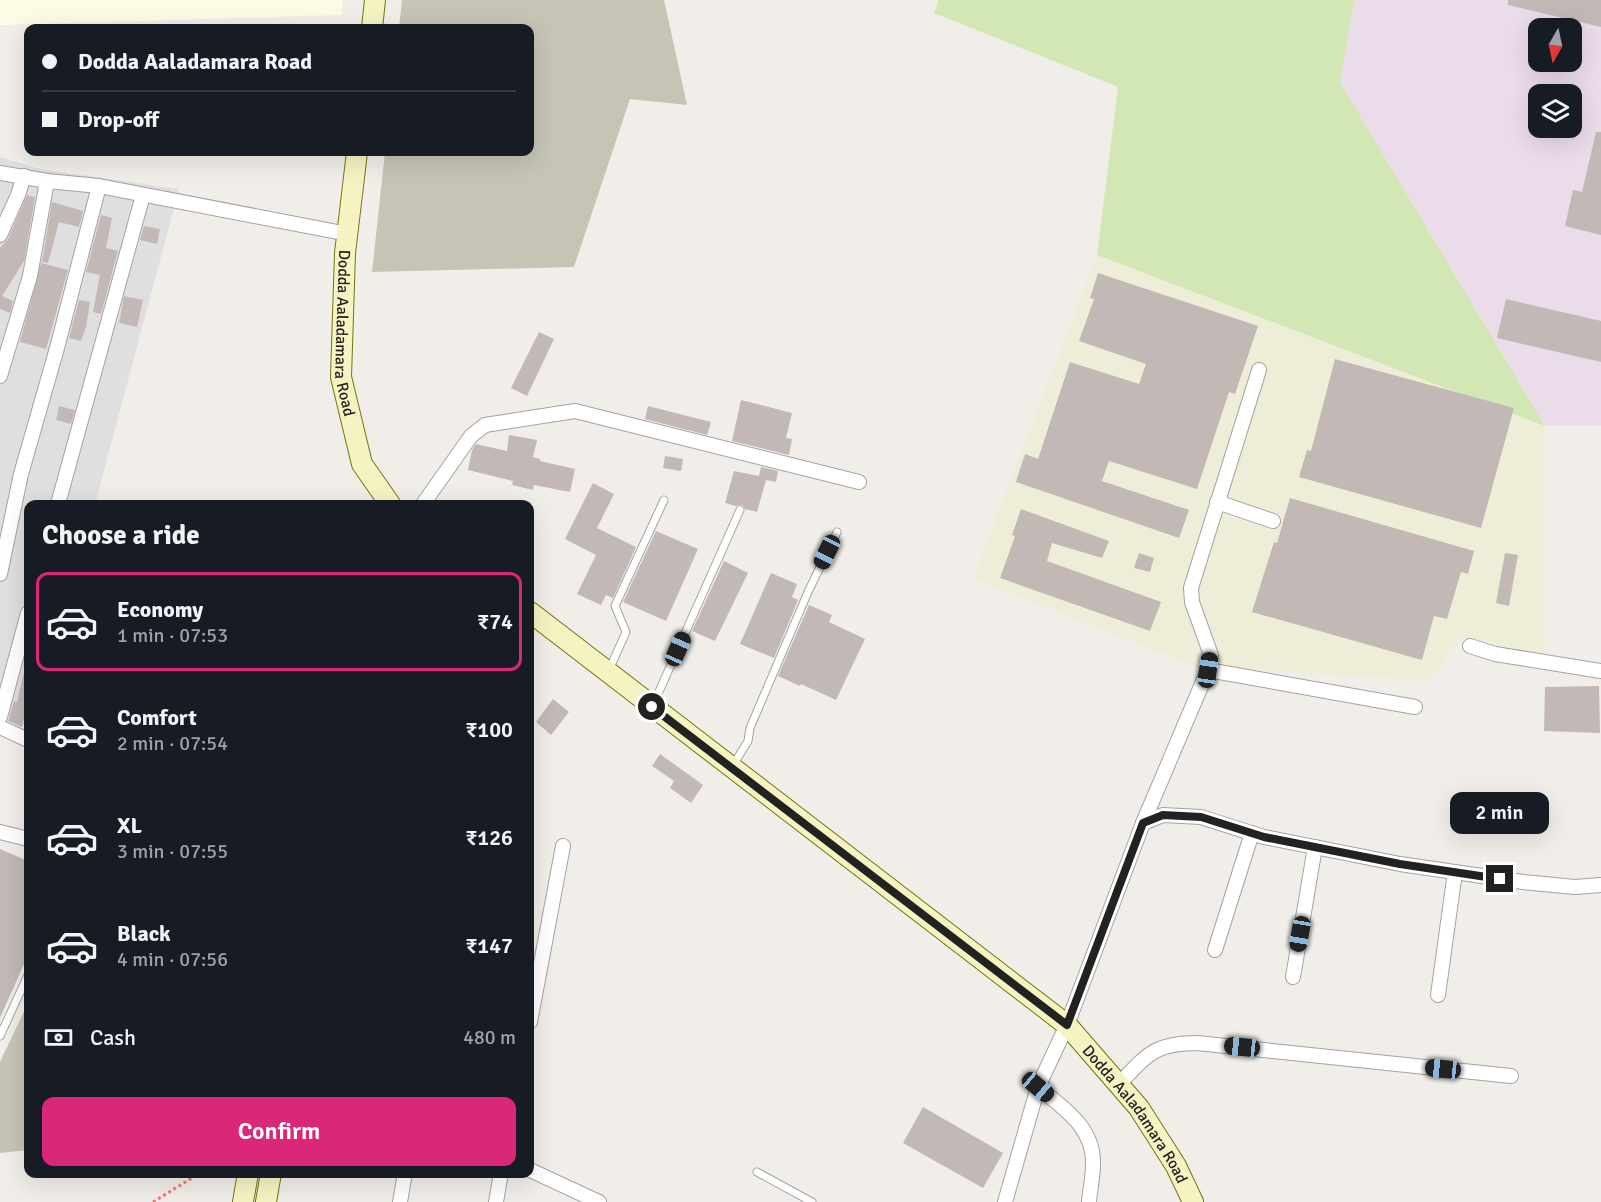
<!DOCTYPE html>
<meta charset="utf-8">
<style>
body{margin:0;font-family:Signika,sans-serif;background:#20242c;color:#f1f3f6;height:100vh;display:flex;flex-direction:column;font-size:22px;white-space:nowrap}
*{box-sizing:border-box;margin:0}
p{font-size:20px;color:#9ea1a6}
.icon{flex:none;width:33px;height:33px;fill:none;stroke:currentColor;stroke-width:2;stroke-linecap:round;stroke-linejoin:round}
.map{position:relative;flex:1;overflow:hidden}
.sheet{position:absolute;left:24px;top:500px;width:510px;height:678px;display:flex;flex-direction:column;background:#171b24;border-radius:12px;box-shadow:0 6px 24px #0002}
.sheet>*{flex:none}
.guide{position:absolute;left:24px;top:24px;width:510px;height:132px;border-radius:12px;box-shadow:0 6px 24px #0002;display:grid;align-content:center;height:132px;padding:0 18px;background:#171b24}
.needle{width:39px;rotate:189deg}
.controls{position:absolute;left:1528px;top:18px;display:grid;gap:12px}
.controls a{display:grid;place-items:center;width:54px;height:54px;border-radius:12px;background:#171b24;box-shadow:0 6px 24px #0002;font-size:30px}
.end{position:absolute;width:27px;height:27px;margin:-14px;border:8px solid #222;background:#fff;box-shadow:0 0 0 3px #fff}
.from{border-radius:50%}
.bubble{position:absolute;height:42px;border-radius:12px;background:#171b24;box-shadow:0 6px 24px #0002;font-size:20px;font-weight:600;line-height:42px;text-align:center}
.car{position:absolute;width:18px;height:36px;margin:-18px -9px;border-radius:8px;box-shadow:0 0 4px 2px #0007;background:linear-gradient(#222 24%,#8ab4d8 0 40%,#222 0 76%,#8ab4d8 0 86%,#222 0)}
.guide b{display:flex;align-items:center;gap:21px;height:57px;font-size:22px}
.guide b+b{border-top:2px solid #363941}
.guide i{width:15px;height:15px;background:#f1f3f6}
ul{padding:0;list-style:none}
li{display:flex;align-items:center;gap:18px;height:99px;margin:0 12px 9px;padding:0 6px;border:3px solid transparent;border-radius:12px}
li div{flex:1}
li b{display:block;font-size:22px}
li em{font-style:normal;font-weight:600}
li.on{border-color:#db2777}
li>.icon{width:54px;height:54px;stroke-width:1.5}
h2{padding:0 18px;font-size:27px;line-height:72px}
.pay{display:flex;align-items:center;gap:15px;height:66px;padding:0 18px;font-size:22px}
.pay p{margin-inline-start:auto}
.action{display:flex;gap:12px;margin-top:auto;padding:12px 18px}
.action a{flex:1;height:69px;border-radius:12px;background:#db2777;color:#fff;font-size:24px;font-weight:600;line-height:69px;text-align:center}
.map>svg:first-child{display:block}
</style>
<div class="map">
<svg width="1601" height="1202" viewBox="0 0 1601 1202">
<rect width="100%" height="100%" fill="#f1eee9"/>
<polygon fill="#e0dfdf" points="0,157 40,169 179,189 95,504 28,504 28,728 0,713"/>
<path fill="#eadce9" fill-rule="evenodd" d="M1354,0H1601V426H1545L1340,82ZM1539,28H1572V62H1539ZM1539,94H1572V128H1539Z"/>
<polygon fill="#fdfbe6" points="0,0 342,0 342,15 0,25"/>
<g fill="#c6c4b5">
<polygon points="402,0 664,0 687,105 630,99 574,267 372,272 385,152 530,152 530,28 399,28"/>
<polygon points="28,1003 28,1150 0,1153 0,1062"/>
</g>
<polygon fill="#eeedd7" points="1097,255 1545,426 1545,657 1462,635 1429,681 1191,665 973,578"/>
<polygon fill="#d3e7b4" points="939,0 1354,0 1340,82 1545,426 1097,255 1118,87 934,13"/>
<g fill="#c2b9b6">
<polygon points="1508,0 1601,0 1601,27 1508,5"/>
<polygon points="1596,132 1601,132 1601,235 1565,226 1573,190 1582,192"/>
<polygon points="27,195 35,197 24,261 2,296 13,301 10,313 0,309 0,248 8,239"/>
<polygon points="52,202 83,211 79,227 59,222 48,263 42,262"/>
<polygon points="101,215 112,218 106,248 118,251 101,314 93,312 100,275 86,272"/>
<polygon points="144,226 160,229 157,244 140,240"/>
<polygon points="41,263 68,270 46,349 20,342"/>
<polygon points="1098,273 1258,326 1235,394 1229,392 1197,489 1109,461 1102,481 1189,510 1179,538 1016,482 1025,454 1038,459 1070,362 1139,384 1146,364 1079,341 1094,299 1090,298"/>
<polygon points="124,296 143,300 137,327 119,323"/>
<polygon points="1506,299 1601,321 1601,362 1497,338"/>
<polygon points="79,300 90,302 86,327 81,341 69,338"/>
<polygon points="539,332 554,339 527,396 511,388"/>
<polygon points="1335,359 1514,408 1481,528 1299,477 1307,450 1311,451"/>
<polygon points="741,400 792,413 786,438 792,439 789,455 732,441"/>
<polygon points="59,406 75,410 71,424 56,420"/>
<polygon points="648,406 711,422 707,435 645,419"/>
<polygon points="509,435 537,440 533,457 540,459 540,461 575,469 570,492 534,485 533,490 512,485 513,481 468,470 472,450 476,444 507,451"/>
<polygon points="665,456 683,459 681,471 663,468"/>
<polygon points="761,467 778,471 776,482 766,480 757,512 745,509 742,505 736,506 725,503 734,471 759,476"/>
<polygon points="593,483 614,494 597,528 636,547 613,598 606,595 601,605 577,594 596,555 565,539"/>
<polygon points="1290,498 1474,551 1468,574 1461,572 1447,619 1434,616 1422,660 1252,612 1274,542 1277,543"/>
<polygon points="1021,509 1109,541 1102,558 1052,543 1047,561 1161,602 1150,631 1000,578 1015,536 1012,535"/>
<polygon points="656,531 698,549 666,621 623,602"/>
<polygon points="1139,553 1154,558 1150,572 1134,568"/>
<polygon points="1505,553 1518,555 1509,606 1496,603"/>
<polygon points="724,561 748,573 715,641 692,631"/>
<polygon points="771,573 797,584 792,597 798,600 774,658 740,644"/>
<polygon points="809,605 832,615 829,622 865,639 836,700 801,684 800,686 778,676"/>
<polygon points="24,672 28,672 28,701 22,727 8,721 14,701 17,702"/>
<polygon points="1599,686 1600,733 1544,731 1545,687"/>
<polygon points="553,699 569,712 551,735 536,722"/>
<polygon points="660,754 703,785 691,803 670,788 674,781 652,766"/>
<polygon points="0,849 28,861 28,955 0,1018"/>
<polygon points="923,1107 1003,1153 983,1188 903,1143"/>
</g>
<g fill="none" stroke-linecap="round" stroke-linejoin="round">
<g stroke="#a3a3a3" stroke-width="9">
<g id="lane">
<polyline points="609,670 626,632 615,606 664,500"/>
<polyline points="653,705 740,510"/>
<polyline points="732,767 748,741 750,728 808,592 837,532"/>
<polyline points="0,1036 28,975"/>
<polyline points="757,1172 812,1202"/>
</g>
</g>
<g stroke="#a3a3a3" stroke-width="16">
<g id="street">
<polyline points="0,173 47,181 99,186 348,234"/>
<polyline points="0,235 18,195 24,176"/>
<polyline points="0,376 30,276 47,181"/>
<polyline points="1217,502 1273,521"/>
<polyline points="58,504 143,195"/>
<polyline points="423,504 471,436 485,425 575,411 859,482"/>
<polyline points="0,574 21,474 57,348 99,186"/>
<polyline points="1470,646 1495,654 1601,671"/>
<polyline points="1208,670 1415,707"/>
<polyline points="0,717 28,613"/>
<polyline points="0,727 28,740"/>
<polyline points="1143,823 1163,815 1201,817 1264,837 1400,864 1523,882 1575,887 1601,885"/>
<polyline points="0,832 28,839"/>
<polyline points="1215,950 1252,833"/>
<polyline points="1293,977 1315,847"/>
<polyline points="1438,995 1455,872"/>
<polyline points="530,1022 563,846"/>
<path d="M1119,1084C1147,1055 1154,1043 1197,1043L1511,1076"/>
<path d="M1038,1087C1064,1109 1094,1127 1093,1164C1093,1177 1090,1190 1089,1202"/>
<polyline points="530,1170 599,1202"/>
<polyline points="400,1202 405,1173"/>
<polyline points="496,1202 501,1173"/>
<polyline points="1005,1202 1038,1087 1067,1025 1143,823 1208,670 1211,655 1192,602 1191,588 1259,370"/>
</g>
</g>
<g stroke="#75740d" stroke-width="22">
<g id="secondary">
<polyline points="372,28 375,0"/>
<path id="s1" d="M357,152L345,253L341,377L362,464L390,504"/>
<path id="s2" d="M530,612L1067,1025L1139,1108L1176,1166L1193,1202"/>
<polyline points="243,1202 248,1173"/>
<polyline points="266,1202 271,1173"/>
</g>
</g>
<polyline stroke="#f17a7c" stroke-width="3" stroke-dasharray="3 3" stroke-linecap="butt" points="153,1202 200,1173"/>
<use href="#lane" stroke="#fff" stroke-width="7"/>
<use href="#street" stroke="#fff" stroke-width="14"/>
<use href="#secondary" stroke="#f6f3c3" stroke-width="20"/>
</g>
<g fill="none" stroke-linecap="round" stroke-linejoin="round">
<polyline stroke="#222" stroke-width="8" points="652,707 1067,1025 1143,823 1163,815 1201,817 1264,837 1400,864 1500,879"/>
</g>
<g text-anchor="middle" stroke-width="4.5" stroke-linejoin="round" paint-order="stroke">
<g font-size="16" fill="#222" stroke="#fff">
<text dy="6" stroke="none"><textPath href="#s1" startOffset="182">Dodda Aaladamara Road</textPath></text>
<text dy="6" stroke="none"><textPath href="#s2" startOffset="790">Dodda Aaladamara Road</textPath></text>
</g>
</g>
</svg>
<div class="controls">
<a><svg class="needle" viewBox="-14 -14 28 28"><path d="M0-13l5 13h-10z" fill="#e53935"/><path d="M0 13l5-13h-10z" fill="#9ea1a6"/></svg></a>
<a><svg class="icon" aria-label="layers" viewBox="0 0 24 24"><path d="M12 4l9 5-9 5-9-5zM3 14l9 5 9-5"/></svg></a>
</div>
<i class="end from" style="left:652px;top:707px"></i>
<i class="end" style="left:1500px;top:879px"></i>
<div class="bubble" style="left:1450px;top:792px;width:99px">2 min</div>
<i class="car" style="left:827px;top:552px;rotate:206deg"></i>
<i class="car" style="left:678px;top:649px;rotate:24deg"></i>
<i class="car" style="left:1208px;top:670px;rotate:8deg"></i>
<i class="car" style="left:1300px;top:934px;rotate:190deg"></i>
<i class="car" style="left:1242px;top:1047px;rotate:276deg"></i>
<i class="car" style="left:1443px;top:1069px;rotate:276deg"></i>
<i class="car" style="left:1038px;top:1087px;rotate:130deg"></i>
<div class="guide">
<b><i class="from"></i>Dodda Aaladamara Road</b>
<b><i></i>Drop-off</b>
</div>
<section class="sheet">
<h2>Choose a ride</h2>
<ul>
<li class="on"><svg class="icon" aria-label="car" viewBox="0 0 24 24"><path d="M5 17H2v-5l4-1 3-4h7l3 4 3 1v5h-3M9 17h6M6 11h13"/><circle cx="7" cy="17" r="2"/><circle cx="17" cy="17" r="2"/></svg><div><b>Economy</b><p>1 min · 07:53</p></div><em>₹74</em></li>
<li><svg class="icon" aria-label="car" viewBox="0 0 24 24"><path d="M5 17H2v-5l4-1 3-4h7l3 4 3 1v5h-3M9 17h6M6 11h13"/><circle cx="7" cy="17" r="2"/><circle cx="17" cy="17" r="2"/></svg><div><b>Comfort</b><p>2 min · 07:54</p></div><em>₹100</em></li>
<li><svg class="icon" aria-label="car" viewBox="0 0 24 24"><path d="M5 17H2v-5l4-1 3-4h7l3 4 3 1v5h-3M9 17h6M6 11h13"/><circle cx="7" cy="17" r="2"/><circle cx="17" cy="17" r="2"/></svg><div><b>XL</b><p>3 min · 07:55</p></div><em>₹126</em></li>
<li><svg class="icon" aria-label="car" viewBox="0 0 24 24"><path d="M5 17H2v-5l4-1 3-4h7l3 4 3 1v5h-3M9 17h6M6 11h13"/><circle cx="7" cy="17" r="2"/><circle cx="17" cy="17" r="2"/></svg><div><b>Black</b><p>4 min · 07:56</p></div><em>₹147</em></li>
</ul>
<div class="pay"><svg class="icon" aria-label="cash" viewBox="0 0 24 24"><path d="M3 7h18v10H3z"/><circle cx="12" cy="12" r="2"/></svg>Cash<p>480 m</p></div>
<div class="action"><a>Confirm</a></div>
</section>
</div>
